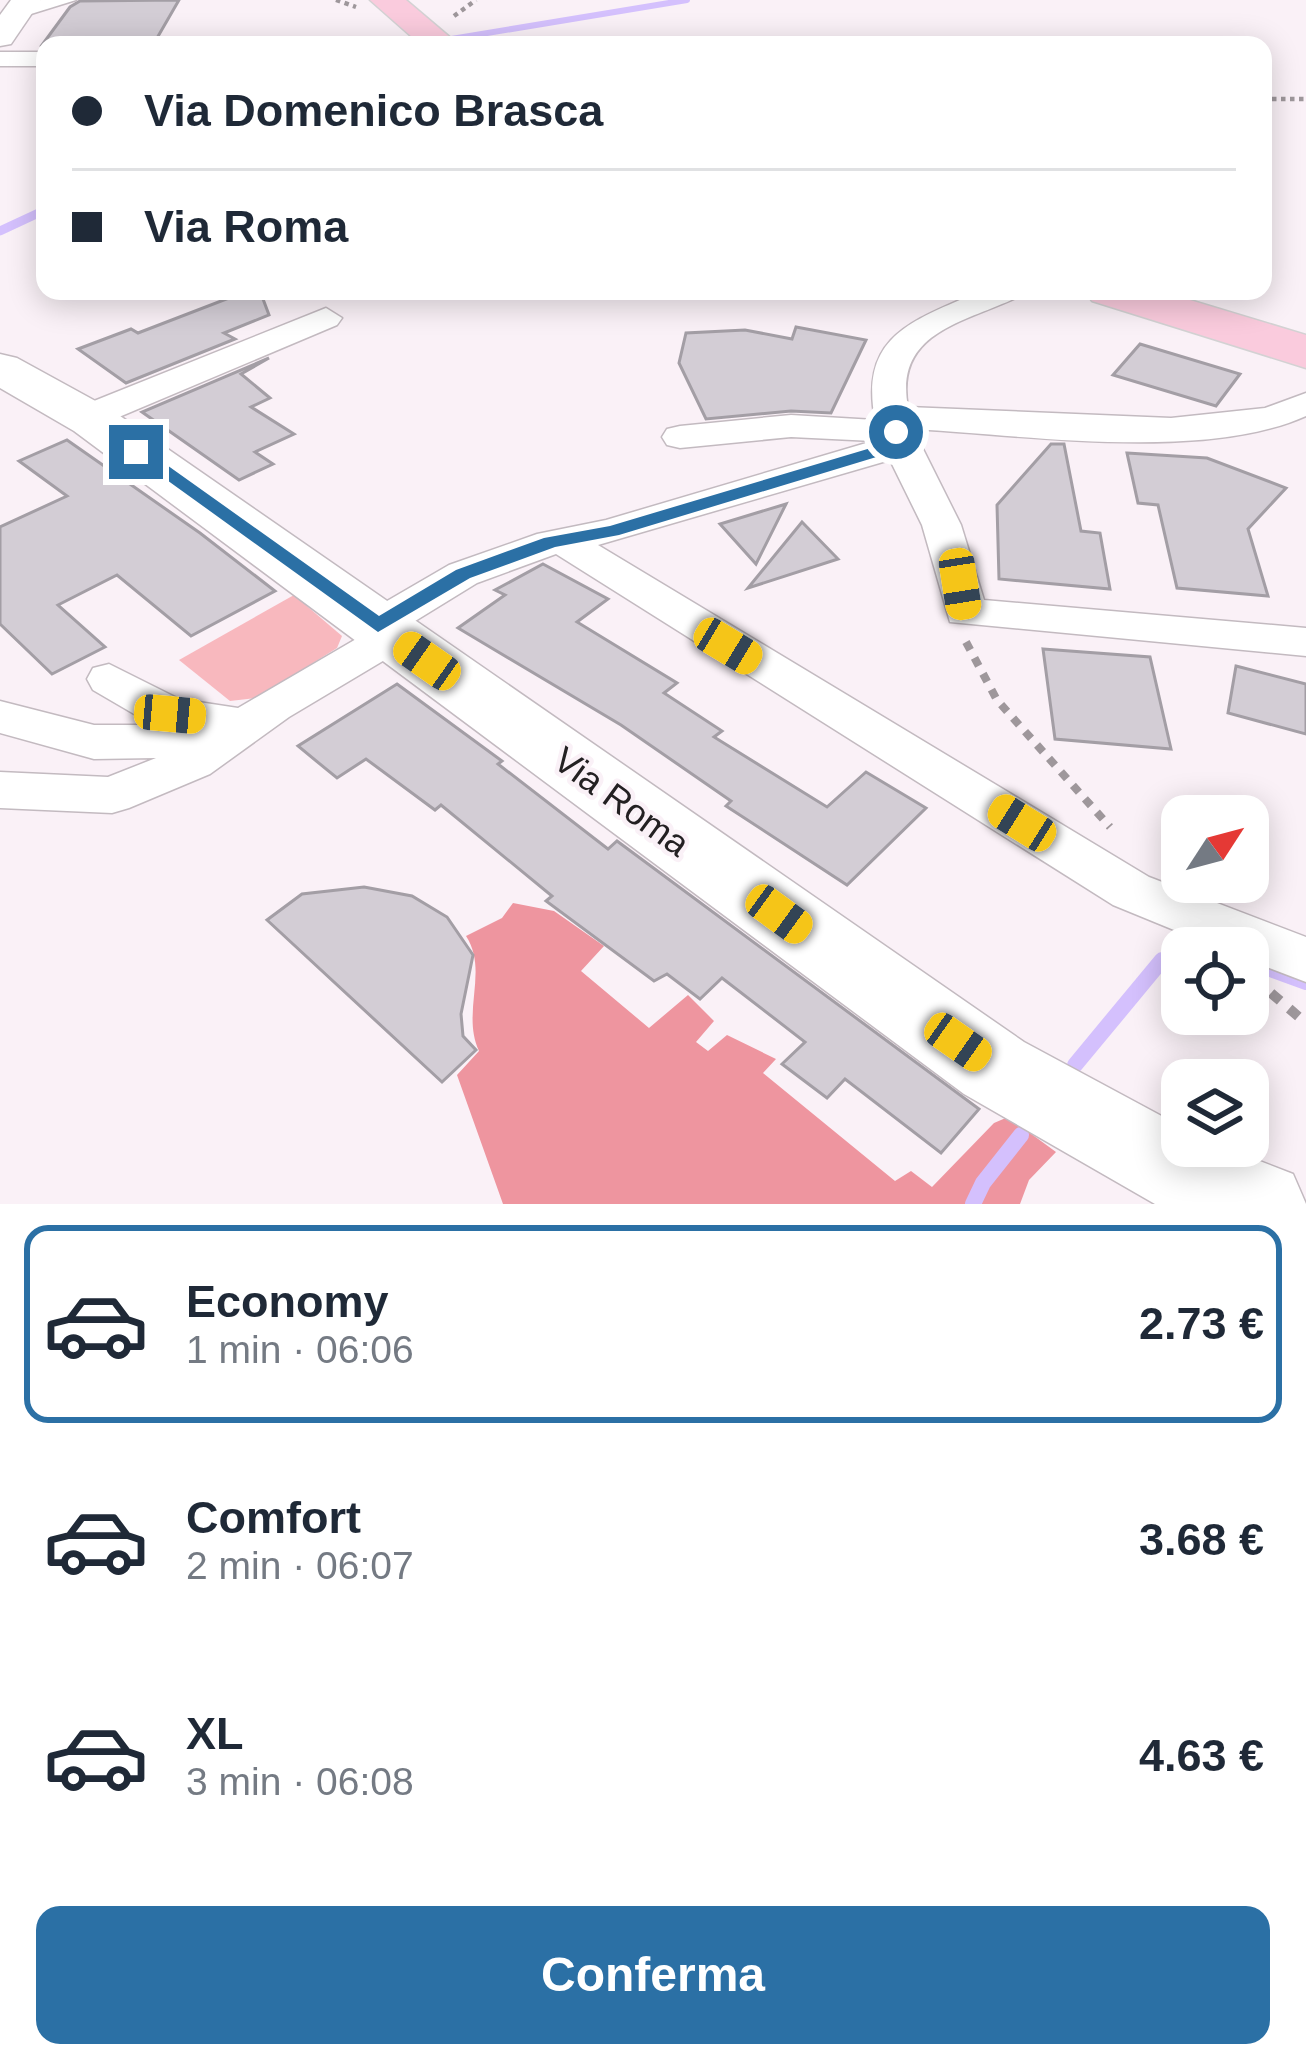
<!DOCTYPE html>
<html lang="it">
<meta charset="utf-8">
<style>
body{margin:0;font-family:Arial,sans-serif;background:#f2f2f3;color:#1f2937;height:100vh;display:flex;flex-direction:column;font-size:45px;white-space:nowrap}
*{box-sizing:border-box;margin:0}
p{font-size:39px;color:#747a83}
.icon{flex:none;width:66px;height:66px;fill:none;stroke:currentColor;stroke-width:2;stroke-linecap:round;stroke-linejoin:round}
.map{position:relative;height:1204px;overflow:hidden}
.drawer{display:flex;flex-direction:column;background:#fff;flex:1}
.drawer>*{flex:none}
.top-card{position:absolute;left:36px;top:36px;width:1236px;height:264px;border-radius:24px;box-shadow:0 6px 30px #0003;display:grid;align-content:center;height:264px;padding:0 36px;background:#fff}
.needle{width:78px;rotate:54deg}
.tools{position:absolute;left:1161px;top:795px;display:grid;gap:24px}
.tools a{display:grid;place-items:center;width:108px;height:108px;border-radius:24px;background:#fff;box-shadow:0 6px 30px #0003;font-size:60px}
.end{position:absolute;width:54px;height:54px;margin:-27px;border:15px solid #2b70a5;background:#fff;box-shadow:0 0 0 6px #fff}
.from{border-radius:50%}
.car{position:absolute;width:36px;height:72px;margin:-36px -18px;border-radius:15px;box-shadow:0 0 9px 3px #0007;background:linear-gradient(#f5c518 24%,#345 0 40%,#f5c518 0 76%,#345 0 86%,#f5c518 0)}
.top-card b{display:flex;align-items:center;gap:42px;height:114px;font-size:45px}
.top-card b+b{border-top:3px solid #e0e1e3}
.top-card i{width:30px;height:30px;background:#1f2937}
ul{padding:21px 0 0;list-style:none}
li{display:flex;align-items:center;gap:36px;height:198px;margin:0 24px 18px;padding:0 12px;border:6px solid transparent;border-radius:24px}
li div{flex:1}
li b{display:block;font-size:45px}
li em{font-style:normal;font-weight:600}
li.active{border-color:#2b70a5}
li>.icon{width:108px;height:108px;stroke-width:1.5}
.primary-button{display:flex;gap:24px;margin-top:auto;padding:24px 36px}
.primary-button a{flex:1;height:138px;border-radius:24px;background:#2b70a5;color:#fff;font-size:48px;font-weight:600;line-height:138px;text-align:center}
.map>svg:first-child{display:block}
</style>
<div class="map">
<svg width="1306" height="1204" viewBox="0 0 1306 1204">
<rect width="100%" height="100%" fill="#faf1f7"/>
<polygon fill="#f8b8be" points="294,595 342,636 337,648 257,698 230,701 179,660"/>
<path fill="#ee959f" d="M513,903L554,911L604,946L581,971L649,1028L688,995L714,1021L696,1042L708,1051L727,1035L776,1059L763,1073L895,1181L911,1171L932,1187L994,1123L1008,1117L1056,1152L1029,1180L1020,1204H503L457,1075L479,1051C461,1012 489,971 466,936L502,918Z"/>
<g fill="none" stroke-linecap="round" stroke-linejoin="round">
<polyline stroke="#d4c0fd" stroke-width="6" points="415,45 687,0"/>
<polyline stroke="#d4c0fd" stroke-width="9" points="0,231 45,210"/>
<g stroke="#d4c0fd" stroke-width="16">
<polyline points="1273,970 1306,982"/>
<polyline points="1075,1065 1162,960 1182,961"/>
<polyline points="973,1204 983,1183 1021,1135"/>
</g>
</g>
<g fill="#d3cdd5" stroke="#a39ea5" stroke-width="3">
<polygon points="179,0 153,45 42,45 70,7 80,1"/>
<polygon points="247,291 260,291 269,315 224,333 235,339 126,383 78,349 131,329 138,333"/>
<polygon points="796,327 866,340 831,413 791,411 706,419 679,363 686,333 745,330 792,339"/>
<polygon points="1140,344 1240,374 1216,406 1113,375"/>
<polygon points="269,358 241,374 270,398 251,407 294,434 255,452 273,464 239,480 142,412"/>
<polygon points="67,440 200,533 275,591 191,636 117,575 58,605 105,647 52,674 0,624 0,527 67,496 19,461"/>
<polygon points="1051,444 1064,444 1081,531 1100,533 1110,589 999,579 997,505"/>
<polygon points="1127,453 1207,458 1286,488 1248,529 1268,596 1177,588 1158,505 1138,503"/>
<polygon points="786,504 756,564 720,524"/>
<polygon points="802,522 838,559 748,588"/>
<polygon points="543,564 608,599 577,622 677,683 664,693 722,731 714,737 827,807 866,772 926,808 847,885 726,806 731,801 621,725 458,628 505,595 495,590"/>
<polygon points="1043,649 1150,657 1171,749 1055,739"/>
<polygon points="1236,666 1306,684 1306,734 1228,713"/>
<polygon points="397,684 502,761 498,764 608,849 617,841 979,1109 941,1153 845,1079 827,1098 782,1064 805,1042 722,978 700,999 667,974 654,981 546,901 552,896 441,805 435,810 366,759 337,778 298,746"/>
<polygon points="364,887 412,896 447,917 473,955 461,1014 463,1036 476,1050 442,1082 267,920 302,894"/>
</g>
<g fill="none" stroke-linecap="round" stroke-linejoin="round">
<g stroke="#c3bac0" stroke-width="3">
<g id="street">
<polygon points="41,0 76,0 18,18 7,12"/>
<rect x="0" y="52" width="45" height="14"/>
<path d="M980,291H1020L1016,298C962,323 894,333 908,407L1171,418L1265,408L1306,393V416C1204,462 1025,435 913,429L961,525L984,600L1306,628V656L950,622L922,525L890,460L598,545L1149,877L1306,937V982L1248,960V948H1218L1113,905L556,554L477,583L407,626L415,636L408,646L289,717L210,774L129,808L112,813L0,808V772L108,777L156,758L94,759L0,733V701L94,725H153L93,690L87,679L93,668L109,664L179,699L238,708L363,635L357,625L363,615L449,565L537,534L606,520L873,441L791,437L680,448L667,445L662,437L667,429L680,426L791,415L875,420C859,334 914,321 980,291Z"/>
<polygon points="326,308 342,318 337,325 100,425 74,425 69,417 74,409"/>
</g>
</g>
<g stroke="#c3bac0" stroke-width="3">
<g id="secondary">
<polygon points="11,0 41,0 11,44 0,46 0,15"/>
<polygon points="0,354 17,358 110,409 1024,1042 1182,1127 1182,1146 1221,1146 1293,1174 1306,1204 1155,1204 964,1094 74,431 0,388"/>
</g>
</g>
<g stroke="#d3d2d3" stroke-width="3">
<g id="primary">
<polygon points="370,0 406,0 459,45 421,45"/>
<polygon points="1085,291 1160,291 1306,335 1306,368 1092,301"/>
</g>
</g>
<g stroke="#9e979b" stroke-width="4.5" stroke-dasharray="4.5 4.5" stroke-linecap="butt">
<polyline points="336,0 356,7"/>
<polyline points="454,16 476,0"/>
<polyline points="1263,99 1306,99"/>
</g>
<polyline stroke="#9e979b" stroke-width="8" stroke-dasharray="9 9" stroke-linecap="butt" points="966,642 997,700 1110,827"/>
<polyline stroke="#9e979b" stroke-width="10" stroke-dasharray="12 12" stroke-linecap="butt" points="1271,993 1306,1023"/>
<use href="#street" fill="#fff" fill-rule="evenodd"/>
<use href="#secondary" fill="#fff" fill-rule="evenodd"/>
<use href="#primary" fill="#facbdd" fill-rule="evenodd"/>
</g>
<polygon fill="#2b70a5" points="890,429 902,429 906,448 619,535 555,547 470,578 378,632 128,452 143,448 379,616 456,570 544,538 610,526 891,442"/>
<g text-anchor="middle" stroke-width="9" stroke-linejoin="round" paint-order="stroke">
<g font-size="36" fill="#232022" stroke="#faf1f7">
<text transform="translate(622 801) rotate(36)" y="13">Via Roma</text>
</g>
</g>
</svg>
<div class="tools">
<a><svg class="needle" viewBox="-14 -14 28 28"><path d="M0-13l5 13h-10z" fill="#e53935"/><path d="M0 13l5-13h-10z" fill="#747a83"/></svg></a>
<a><svg class="icon" aria-label="locate" viewBox="0 0 24 24"><circle cx="12" cy="12" r="6"/><path d="M12 2v4M12 18v4M2 12h4M18 12h4"/></svg></a>
<a><svg class="icon" aria-label="layers" viewBox="0 0 24 24"><path d="M12 4l9 5-9 5-9-5zM3 14l9 5 9-5"/></svg></a>
</div>
<i class="end from" style="left:896px;top:432px"></i>
<i class="end" style="left:136px;top:452px"></i>
<i class="car" style="left:960px;top:584px;rotate:171deg"></i>
<i class="car" style="left:728px;top:646px;rotate:121deg"></i>
<i class="car" style="left:427px;top:661px;rotate:305deg"></i>
<i class="car" style="left:170px;top:714px;rotate:95deg"></i>
<i class="car" style="left:1022px;top:823px;rotate:302deg"></i>
<i class="car" style="left:779px;top:914px;rotate:126deg"></i>
<i class="car" style="left:958px;top:1042px;rotate:125deg"></i>
<div class="top-card">
<b><i class="from"></i>Via Domenico Brasca</b>
<b><i></i>Via Roma</b>
</div>
</div>
<section class="drawer">
<ul>
<li class="active"><svg class="icon" aria-label="car" viewBox="0 0 24 24"><path d="M5 17H2v-5l4-1 3-4h7l3 4 3 1v5h-3M9 17h6M6 11h13"/><circle cx="7" cy="17" r="2"/><circle cx="17" cy="17" r="2"/></svg><div><b>Economy</b><p>1 min · 06:06</p></div><em>2.73 €</em></li>
<li><svg class="icon" aria-label="car" viewBox="0 0 24 24"><path d="M5 17H2v-5l4-1 3-4h7l3 4 3 1v5h-3M9 17h6M6 11h13"/><circle cx="7" cy="17" r="2"/><circle cx="17" cy="17" r="2"/></svg><div><b>Comfort</b><p>2 min · 06:07</p></div><em>3.68 €</em></li>
<li><svg class="icon" aria-label="car" viewBox="0 0 24 24"><path d="M5 17H2v-5l4-1 3-4h7l3 4 3 1v5h-3M9 17h6M6 11h13"/><circle cx="7" cy="17" r="2"/><circle cx="17" cy="17" r="2"/></svg><div><b>XL</b><p>3 min · 06:08</p></div><em>4.63 €</em></li>
</ul>
<div class="primary-button"><a>Conferma</a></div>
</section>
